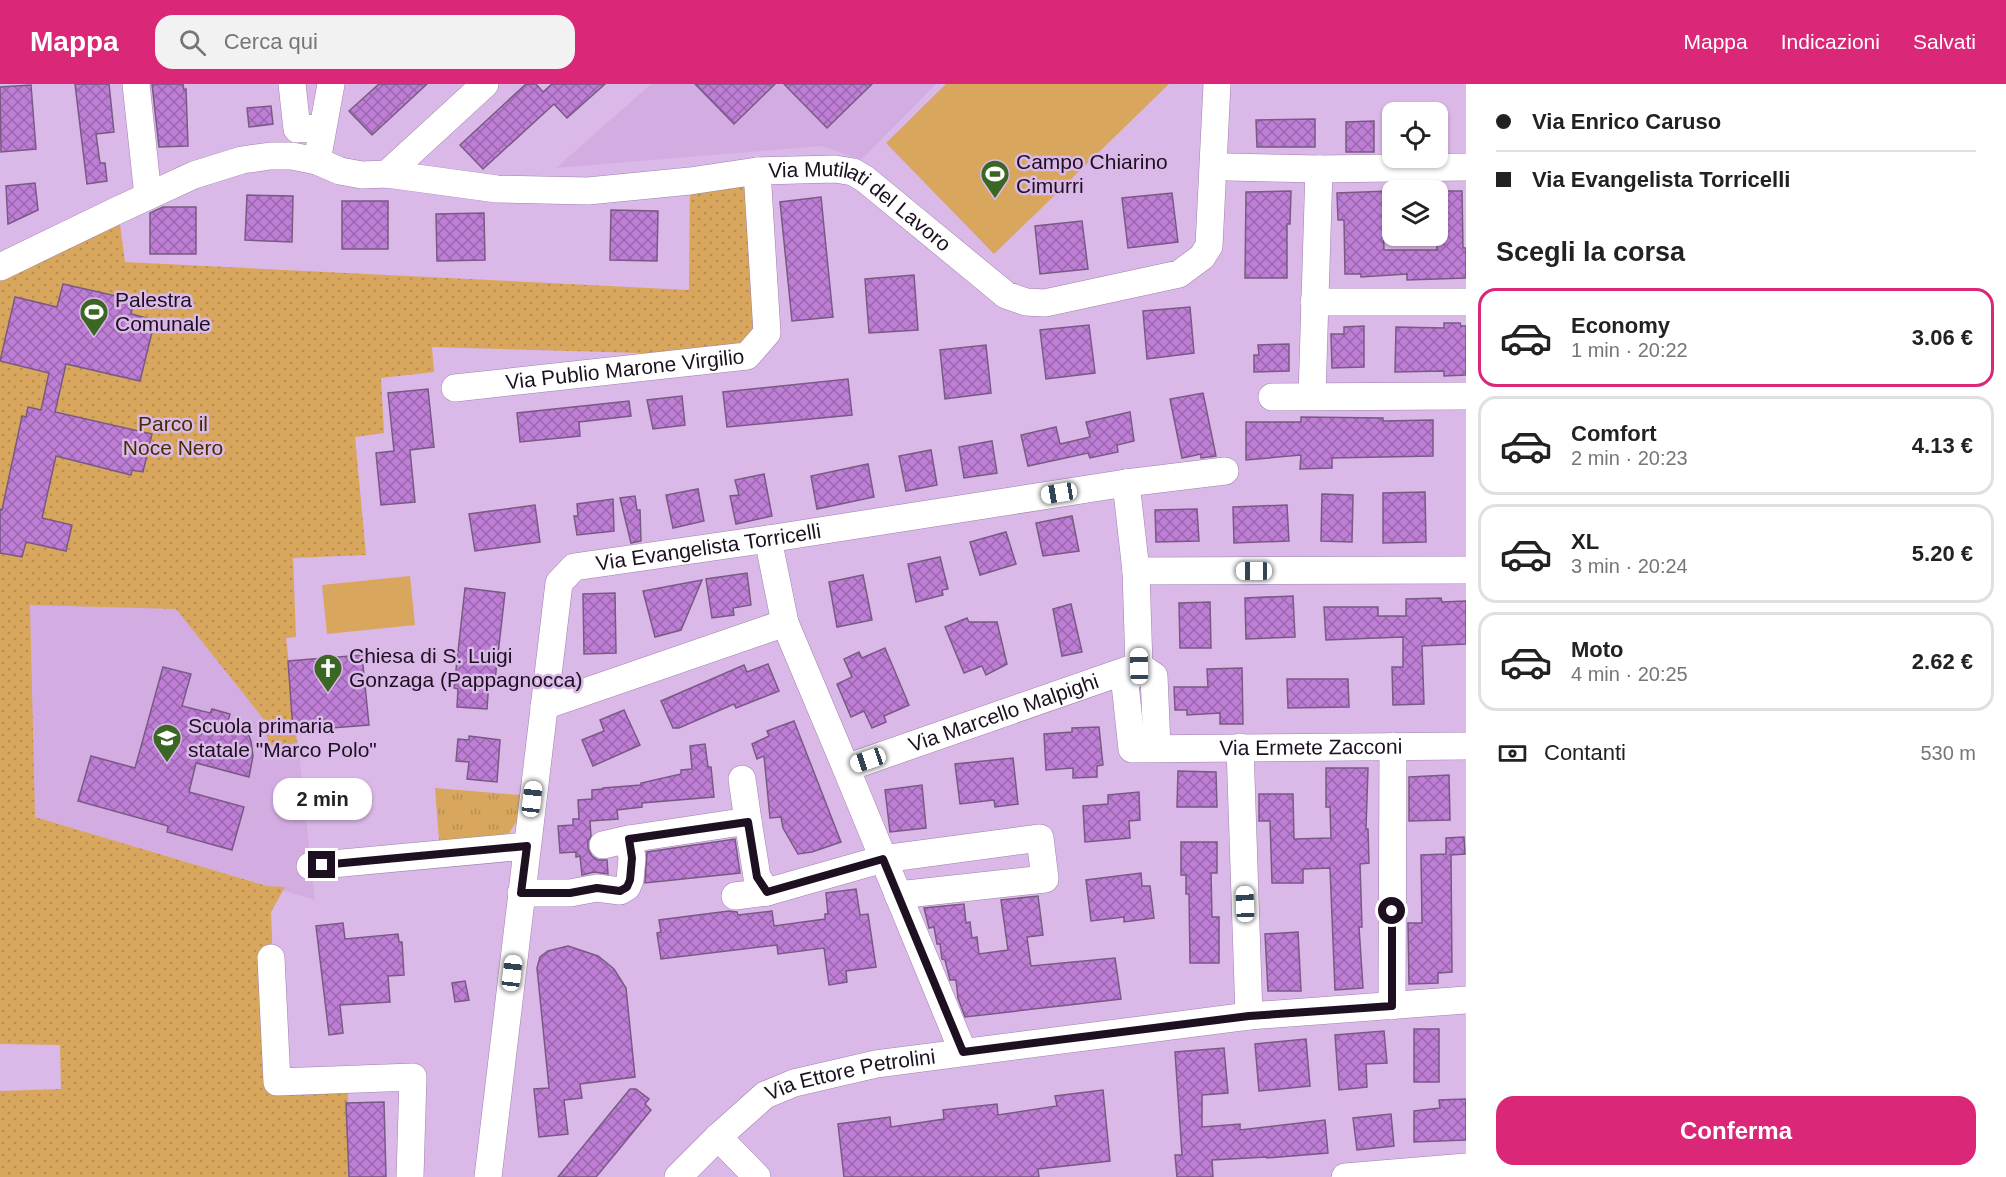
<!DOCTYPE html>
<html lang="it">
<meta charset="utf-8">
<style>
body{margin:0;font-family:Arial,sans-serif;background:#f2f2f2;color:#222;height:100vh;display:flex;flex-direction:column;font-size:22px;white-space:nowrap}
*{box-sizing:border-box;margin:0}
p{font-size:20px;color:#767676}
.icon{flex:none;width:33px;height:33px;fill:none;stroke:currentColor;stroke-width:2;stroke-linecap:round;stroke-linejoin:round}
.map{position:relative;flex:1;overflow:hidden}
.sheet{display:flex;flex-direction:column;background:#fff;width:540px}
.sheet>*{flex:none}
.top-card{display:grid;align-content:center;height:132px;padding:0 30px;background:#fff}
.fabs{position:absolute;left:1382px;top:18px;display:grid;gap:12px}
.fabs a{display:grid;place-items:center;width:66px;height:66px;border-radius:12px;background:#fff;box-shadow:0 2px 4px #0004;font-size:30px}
.end{position:absolute;width:27px;height:27px;margin:-14px;border:8px solid #1c1021;background:#fff;box-shadow:0 0 0 3px #fff}
.from{border-radius:50%}
.bubble{position:absolute;height:42px;border-radius:18px;background:#fff;box-shadow:0 2px 4px #0004;font-size:20px;font-weight:700;line-height:42px;text-align:center}
.car{position:absolute;width:18px;height:36px;margin:-18px -9px;border-radius:8px;box-shadow:0 0 4px 2px #0007;background:linear-gradient(#fff 24%,#345 0 40%,#fff 0 76%,#345 0 86%,#fff 0)}
.top-card b{display:flex;align-items:center;gap:21px;height:57px;font-size:22px}
.top-card b+b{border-top:2px solid #e0e0e0}
.top-card i{width:15px;height:15px;background:#222}
ul{padding:0;list-style:none}
li{display:flex;align-items:center;gap:18px;height:99px;margin:0 12px 9px;padding:0 18px;border:3px solid #e0e0e0;border-radius:18px}
li div{flex:1}
li b{display:block;font-size:22px}
li em{font-style:normal;font-weight:700}
li.current{border-color:#db2777}
li>.icon{width:54px;height:54px;stroke-width:1.5}
h2{padding:0 30px;font-size:27px;line-height:72px}
.pay{display:flex;align-items:center;gap:15px;height:66px;padding:0 30px;font-size:22px}
.pay p{margin-inline-start:auto}
.cta{display:flex;gap:12px;margin-top:auto;padding:12px 30px}
.cta a{flex:1;height:69px;border-radius:18px;background:#db2777;color:#fff;font-size:24px;font-weight:700;line-height:69px;text-align:center}
header{display:flex;align-items:center;gap:36px;box-sizing:border-box;height:84px;padding:0 30px;background:#db2777;color:#fff}
header strong{font-size:28px}
nav{display:flex;gap:33px;margin-inline-start:auto;font-size:21px}
.search{width:420px;height:54px;background:#f2f2f2;display:flex;align-items:center;gap:15px;box-sizing:border-box;padding:0 21px;border-radius:18px;color:#767676;font-size:22px}
main{display:flex;flex:1;min-height:0}
.map>svg:first-child{display:block}
</style>
<header>
<strong>Mappa</strong>
<div class="search"><svg class="icon" aria-label="search" viewBox="0 0 24 24"><circle cx="10" cy="10" r="6"/><path d="M15 15l6 6"/></svg>Cerca qui</div>
<nav><a>Mappa</a><a>Indicazioni</a><a>Salvati</a></nav>
</header>
<main>
<div class="map">
<svg width="1466" height="1093" viewBox="0 0 1466 1093">
<defs>
<pattern id="grass-tufts" width="24" height="20" patternUnits="userSpaceOnUse" patternTransform="scale(1.5)"><rect width="24" height="20" fill="#d8a75d"/><path d="M3 7l-1-3M5 7V3M7 7l1-3M15 17l-1-3M17 17v-4M19 17l1-3" fill="none" stroke="#b98f51"/></pattern>
<pattern id="park-dots" width="8" height="8" patternUnits="userSpaceOnUse" patternTransform="scale(1.5)"><rect width="8" height="8" fill="#d8a75d"/><path d="M2 2h.1M6 6h.1" fill="none" stroke="#b98f51" stroke-width="1.8" stroke-linecap="round"/></pattern>
<pattern id="building-cross-hatch" width="8" height="8" patternUnits="userSpaceOnUse" patternTransform="scale(1.5)"><rect width="8" height="8" fill="#be7ed6"/><path d="M0 0l8 8M0 8l8-8" fill="none" stroke="#9a66ad"/></pattern>
</defs>
<rect width="100%" height="100%" fill="#dab8e7"/>
<g fill="#d3ade2">
<polygon points="651,0 936,0 861,76 822,62 556,84"/>
<polygon points="0,195 281,505 315,816 35,733"/>
</g>
<polygon fill="url(#grass-tufts)" points="435,704 520,711 519,734 509,749 499,754 439,756"/>
<polygon fill="url(#park-dots)" points="757,87 767,249 747,272 432,263 434,288 381,294 384,349 355,353 366,471 293,474 296,553 286,554 297,660 268,661 266,638 176,525 30,521 35,733 267,802 285,803 271,828 277,987 348,996 348,1093 0,1093 0,1007 61,1005 60,961 0,960 0,183 118,126 125,178 689,206 690,97"/>
<g fill="#d8a75d">
<polygon points="946,0 1169,0 994,170 886,59"/>
<polygon points="410,492 415,541 327,550 322,501"/>
</g>
<g fill="url(#building-cross-hatch)" stroke="#785a84" stroke-width="1.5">
<polygon points="75,0 109,0 114,48 96,50 100,79 105,79 107,97 87,100"/>
<polygon points="152,0 183,0 184,6 186,5 188,62 159,63"/>
<polygon points="379,0 427,0 372,51 349,27"/>
<polygon points="526,0 536,0 543,8 552,0 605,0 567,34 554,20 483,85 460,61"/>
<polygon points="695,0 775,0 734,40"/>
<polygon points="784,0 872,0 827,44"/>
<polygon points="31,1 36,65 1,68 0,3"/>
<polygon points="271,22 273,40 249,43 247,24"/>
<polygon points="1315,35 1315,63 1257,63 1256,36"/>
<polygon points="1374,37 1374,68 1346,68 1346,38"/>
<polygon points="35,99 38,126 8,140 6,102"/>
<polygon points="1291,107 1290,140 1287,140 1287,194 1245,194 1246,108"/>
<polygon points="1389,107 1389,135 1383,135 1384,166 1437,166 1437,107 1462,107 1463,164 1466,164 1466,194 1407,196 1407,190 1361,193 1361,190 1345,190 1344,136 1338,136 1337,109"/>
<polygon points="1172,109 1178,158 1128,164 1122,114"/>
<polygon points="247,111 293,112 292,158 245,156"/>
<polygon points="821,113 833,233 792,237 780,118"/>
<rect x="342" y="117" width="46" height="48"/>
<polygon points="163,123 196,123 196,170 150,170 150,129"/>
<polygon points="611,126 658,127 657,177 610,176"/>
<polygon points="484,129 485,176 437,177 436,130"/>
<polygon points="1082,137 1088,185 1040,190 1035,142"/>
<polygon points="914,191 918,246 869,249 865,195"/>
<polygon points="63,200 134,216 131,230 155,236 140,297 66,280 55,328 152,350 143,388 132,386 131,391 56,372 42,434 72,441 66,467 26,458 22,473 0,469 0,425 2,426 22,332 26,333 28,323 41,326 49,289 0,277 15,213 57,223"/>
<polygon points="1190,223 1194,269 1147,275 1143,227"/>
<polygon points="1444,239 1460,239 1461,242 1466,242 1466,291 1444,292 1444,287 1395,288 1396,243 1444,244"/>
<polygon points="1089,241 1095,289 1046,295 1040,246"/>
<polygon points="1364,242 1364,283 1332,284 1331,250 1344,250 1344,243"/>
<polygon points="1289,260 1289,287 1254,288 1254,271 1259,271 1258,261"/>
<polygon points="986,261 991,309 945,315 940,266"/>
<polygon points="848,295 852,331 727,343 723,308"/>
<polygon points="428,305 434,363 410,366 415,418 381,421 376,369 394,367 388,309"/>
<polygon points="1203,309 1216,372 1201,374 1201,370 1182,374 1170,315"/>
<polygon points="682,312 685,341 653,345 647,316"/>
<polygon points="629,317 631,332 579,338 580,352 520,358 517,329"/>
<polygon points="1130,328 1134,357 1117,361 1118,368 1090,374 1088,369 1028,382 1021,351 1056,343 1060,360 1090,353 1086,338"/>
<polygon points="1301,333 1383,334 1383,337 1433,336 1433,372 1332,374 1332,384 1300,385 1301,371 1246,376 1246,338 1301,338"/>
<polygon points="992,357 997,389 964,394 959,363"/>
<polygon points="931,366 937,401 906,407 899,372"/>
<polygon points="868,380 874,413 817,425 811,392"/>
<polygon points="764,390 772,432 736,440 730,412 739,411 735,396"/>
<polygon points="698,405 704,437 673,444 666,411"/>
<polygon points="1425,408 1426,458 1383,459 1383,409"/>
<polygon points="1322,410 1353,411 1352,458 1321,457"/>
<polygon points="635,412 637,426 640,426 641,457 631,459 620,414"/>
<polygon points="613,415 614,447 577,451 574,432 578,432 577,420"/>
<polygon points="535,421 540,458 475,467 469,430"/>
<polygon points="1287,421 1289,457 1234,459 1233,423"/>
<polygon points="1197,425 1199,457 1156,458 1155,426"/>
<polygon points="1072,432 1079,467 1043,472 1036,439"/>
<polygon points="1006,448 1016,480 980,491 970,458"/>
<polygon points="940,473 948,505 942,506 943,511 916,518 908,480"/>
<polygon points="747,489 751,521 733,524 734,531 712,534 706,495"/>
<polygon points="863,491 872,536 837,543 829,498"/>
<polygon points="702,496 681,546 655,553 643,507"/>
<polygon points="465,504 505,509 495,596 489,596 487,625 457,623 458,605 454,604"/>
<polygon points="615,509 616,569 584,570 583,510"/>
<polygon points="1293,512 1295,553 1246,555 1245,514"/>
<polygon points="1441,514 1442,518 1466,517 1466,560 1422,562 1424,620 1393,621 1392,583 1403,583 1403,553 1326,556 1324,523 1378,523 1378,532 1406,532 1406,515"/>
<polygon points="1210,518 1211,564 1180,564 1179,519"/>
<polygon points="1071,520 1082,568 1062,572 1053,525"/>
<polygon points="967,534 969,538 997,538 1007,580 986,591 982,582 964,589 945,543"/>
<polygon points="885,564 909,621 884,632 886,638 872,644 864,627 851,633 837,600 852,593 844,575 859,568 862,574"/>
<polygon points="362,571 369,641 293,647 288,577"/>
<polygon points="768,580 779,607 736,624 734,620 679,644 673,644 661,617 744,581 747,588"/>
<polygon points="163,583 191,590 182,622 210,629 212,625 230,630 225,648 247,647 251,657 253,672 249,693 196,679 189,708 244,723 232,766 167,748 168,742 78,717 91,672 135,684"/>
<polygon points="1242,584 1243,640 1220,640 1220,629 1187,631 1187,626 1175,626 1174,603 1208,603 1207,585"/>
<polygon points="1287,595 1348,595 1349,623 1288,624"/>
<polygon points="624,626 640,661 593,682 582,656 604,647 600,636"/>
<polygon points="794,637 841,758 812,768 798,770 783,744 781,733 770,734 764,672 757,675 752,660 769,652 767,647"/>
<polygon points="1099,643 1103,681 1097,682 1097,693 1073,694 1073,684 1046,686 1044,650 1072,648 1072,644"/>
<polygon points="469,652 500,656 497,698 467,695 469,678 456,677 458,655 469,656"/>
<polygon points="705,660 708,683 711,683 714,713 642,719 642,723 617,726 618,735 590,737 591,752 588,757 588,765 592,772 598,776 607,776 608,790 594,788 582,791 580,772 576,773 576,768 560,769 558,742 573,741 573,735 579,735 578,716 592,715 592,706 603,705 603,704 641,701 641,699 681,690 681,686 692,685 690,662"/>
<polygon points="1013,674 1018,720 995,723 994,716 960,720 955,680"/>
<polygon points="1326,684 1368,684 1366,745 1368,745 1369,779 1360,780 1362,843 1359,843 1363,904 1335,906 1330,784 1303,785 1303,799 1272,799 1270,737 1259,737 1259,710 1293,710 1294,755 1331,754 1330,723 1326,723"/>
<polygon points="1178,687 1216,688 1217,723 1177,723"/>
<polygon points="1449,691 1450,736 1409,737 1409,693"/>
<polygon points="922,701 926,744 890,748 885,706"/>
<polygon points="1139,708 1140,736 1129,737 1130,754 1085,758 1083,722 1108,720 1108,711"/>
<polygon points="1464,753 1465,770 1451,771 1452,888 1438,889 1438,899 1409,900 1408,839 1422,839 1421,771 1446,770 1446,754"/>
<polygon points="735,755 740,789 645,799 647,768"/>
<polygon points="1181,758 1217,758 1217,789 1211,789 1212,833 1219,833 1219,879 1190,879 1189,810 1186,810 1186,791 1181,791"/>
<polygon points="1141,789 1142,802 1150,802 1154,834 1124,838 1124,833 1091,837 1086,796"/>
<polygon points="856,805 860,831 868,830 876,883 846,887 847,898 829,901 824,864 778,870 777,861 661,875 657,849 661,848 659,836 729,827 737,828 738,831 772,827 774,842 825,835 825,830 828,830 826,809"/>
<polygon points="1038,812 1043,851 1027,853 1031,882 1115,874 1121,915 965,933 958,914 956,896 950,896 945,876 942,875 940,860 937,860 934,843 929,844 924,824 964,820 966,839 970,838 972,854 977,853 979,870 1008,866 1001,816"/>
<polygon points="343,839 345,855 398,850 399,858 402,858 404,891 388,892 390,918 340,921 343,949 329,951 316,842"/>
<polygon points="1298,848 1301,907 1268,907 1265,850"/>
<polygon points="568,862 598,872 614,885 626,904 635,993 580,1000 582,1014 564,1016 568,1050 539,1053 534,1005 549,1004 537,884 540,873 548,867"/>
<polygon points="465,897 469,916 455,918 452,899"/>
<rect x="1414" y="945" width="25" height="53"/>
<polygon points="1384,947 1387,979 1366,980 1367,1003 1339,1006 1335,951"/>
<polygon points="1306,955 1310,1002 1259,1007 1255,960"/>
<polygon points="1224,964 1228,1009 1202,1011 1202,1043 1240,1040 1240,1046 1325,1036 1328,1069 1267,1074 1267,1073 1212,1076 1213,1093 1177,1093 1175,1071 1182,1071 1175,968"/>
<polygon points="630,1005 636,1005 649,1015 645,1020 651,1026 620,1064 596,1093 558,1093"/>
<polygon points="1103,1006 1110,1077 1038,1085 1039,1093 844,1093 838,1040 890,1033 891,1043 944,1035 943,1026 997,1020 998,1031 1057,1022 1055,1012"/>
<polygon points="1466,1015 1466,1056 1414,1058 1414,1027 1440,1024 1439,1016"/>
<polygon points="384,1018 386,1093 349,1093 346,1019"/>
<polygon points="1391,1030 1394,1062 1357,1066 1353,1034"/>
</g>
<g fill="none" stroke-linecap="round" stroke-linejoin="round">
<g stroke="#9f80ac" stroke-width="28">
<g id="minor">
<polyline points="136,0 148,112"/>
<polyline points="292,0 297,45 322,44"/>
<polyline points="317,77 331,0"/>
<polyline points="1228,83 1319,85 1466,83"/>
<polyline points="387,90 485,0"/>
<path id="s1" d="M0,183L118,126L194,91L242,76L270,72H292L317,77L340,87L362,91L387,90L497,105L588,107L690,97L757,87L835,85L853,88L865,95L1006,211L1026,218L1045,219L1179,190L1202,173L1209,162L1217,0"/>
<polyline points="1314,218 1466,218"/>
<path id="s2" d="M455,304L747,272L767,249L757,87"/>
<polyline points="1312,312 1319,85"/>
<polyline points="1272,313 1466,312"/>
<polyline points="1126,399 1136,487 1139,582"/>
<path id="s3" d="M768,455L785,539L846,684L1139,582"/>
<polyline points="1136,487 1466,486"/>
<path id="s4" d="M1139,582L1125,600L1132,665L1466,662"/>
<polyline points="1139,582 1154,592 1157,663"/>
<polyline points="544,622 785,539"/>
<polyline points="1240,663 1249,932"/>
<polyline points="846,684 963,968"/>
<polyline points="742,695 748,737"/>
<polyline points="603,761 629,755 748,737 757,793 767,808"/>
<polyline points="310,782 527,762"/>
<polyline points="521,809 570,809 597,804 620,807 627,803 630,796 632,774 629,755"/>
<polyline points="735,812 767,808 883,775 1040,754 1045,795 898,811"/>
<polyline points="271,874 277,998 413,993 410,1093"/>
<polyline points="1392,922 1393,662"/>
<polyline points="718,1053 757,1093"/>
<path id="s5" d="M488,1093L559,499L574,483L768,455L1126,399L1225,387"/>
<path id="s6" d="M678,1093L718,1053L765,1011L794,999L876,980L1249,932L1466,916"/>
<polyline points="1345,1093 1466,1083"/>
</g>
</g>
<use href="#minor" stroke="#fff" stroke-width="27"/>
</g>
<g fill="none" stroke-linecap="round" stroke-linejoin="round">
<polyline stroke="#1c1021" stroke-width="8" points="322,781 527,762 521,809 570,809 597,804 620,807 627,803 630,796 632,774 629,755 748,738 757,793 767,808 883,775 963,968 1249,932 1392,922 1392,827"/>
</g>
<defs>
<g id="stadium-pin" transform="scale(1.5)"><path d="M0 17L-7.5 6A9.5 9.5 0 1 1 7.5 6Z" fill="#3b6725" stroke="#dab8e7"/><path d="M0-5a6.5 5 0 1 0 0 10a6.5 5 0 1 0 0-10ZM-3.5-1.8h7v3.6h-7Z" fill="#fff"/></g>
<g id="church-pin" transform="scale(1.5)"><path d="M0 17L-7.5 6A9.5 9.5 0 1 1 7.5 6Z" fill="#3b6725" stroke="#dab8e7"/><path d="M-1.2-6h2.4v3.5h3.3v2.4h-3.3V6h-2.4V-.1h-3.3v-2.4h3.3Z" fill="#fff"/></g>
<g id="school-pin" transform="scale(1.5)"><path d="M0 17L-7.5 6A9.5 9.5 0 1 1 7.5 6Z" fill="#3b6725" stroke="#dab8e7"/><path d="M0-5L7-2L0 1L-7-2ZM-4 1L0 2.5L4 1V4Q0 6-4 4Z" fill="#fff"/></g>
</defs>
<g fill-rule="evenodd">
<use href="#stadium-pin" x="995" y="90"/>
<use href="#stadium-pin" x="94" y="228"/>
<use href="#church-pin" x="328" y="584"/>
<use href="#school-pin" x="167" y="654"/>
</g>
<g text-anchor="middle" stroke-width="5" stroke-linejoin="round" paint-order="stroke">
<g font-size="21" fill="#1c1021" stroke="#dab8e7" text-anchor="start">
<text x="1016" y="85">Campo Chiarino<tspan x="1016" dy="24">Cimurri</tspan></text>
<text x="115" y="223">Palestra<tspan x="115" dy="24">Comunale</tspan></text>
<text x="349" y="579">Chiesa di S. Luigi<tspan x="349" dy="24">Gonzaga (Pappagnocca)</tspan></text>
<text x="188" y="649">Scuola primaria<tspan x="188" dy="24">statale "Marco Polo"</tspan></text>
</g>
<g font-size="21" fill="#1c1021" stroke="#dab8e7">
<text dy="7" stroke="none"><textPath href="#s1" startOffset="900">Via Mutilati del Lavoro</textPath></text>
<text dy="7" stroke="none"><textPath href="#s2" startOffset="171">Via Publio Marone Virgilio</textPath></text>
<text dy="7" stroke="none"><textPath href="#s5" startOffset="756">Via Evangelista Torricelli</textPath></text>
<text dy="7" stroke="none"><textPath href="#s3" startOffset="410">Via Marcello Malpighi</textPath></text>
<text dy="7" stroke="none"><textPath href="#s4" startOffset="267">Via Ermete Zacconi</textPath></text>
<text dy="7" stroke="none"><textPath href="#s6" startOffset="208">Via Ettore Petrolini</textPath></text>
</g>
<g font-size="21" fill="#462d00" stroke="#dab8e7">
<text x="173" y="347">Parco il<tspan x="173" dy="24">Noce Nero</tspan></text>
</g>
</g>
</svg>
<div class="fabs">
<a><svg class="icon" aria-label="locate" viewBox="0 0 24 24"><circle cx="12" cy="12" r="6"/><path d="M12 2v4M12 18v4M2 12h4M18 12h4"/></svg></a>
<a><svg class="icon" aria-label="layers" viewBox="0 0 24 24"><path d="M12 4l9 5-9 5-9-5zM3 14l9 5 9-5"/></svg></a>
</div>
<i class="end from" style="left:1392px;top:827px"></i>
<i class="end" style="left:322px;top:781px"></i>
<div class="bubble" style="left:273px;top:694px;width:99px">2 min</div>
<i class="car" style="left:1059px;top:409px;rotate:261deg"></i>
<i class="car" style="left:1254px;top:487px;rotate:270deg"></i>
<i class="car" style="left:1139px;top:582px;rotate:359deg"></i>
<i class="car" style="left:868px;top:676px;rotate:251deg"></i>
<i class="car" style="left:532px;top:715px;rotate:7deg"></i>
<i class="car" style="left:1245px;top:820px;rotate:358deg"></i>
<i class="car" style="left:512px;top:889px;rotate:7deg"></i>
</div>
<section class="sheet">
<div class="top-card">
<b><i class="from"></i>Via Enrico Caruso</b>
<b><i></i>Via Evangelista Torricelli</b>
</div>
<h2>Scegli la corsa</h2>
<ul>
<li class="current"><svg class="icon" aria-label="car" viewBox="0 0 24 24"><path d="M5 17H2v-5l4-1 3-4h7l3 4 3 1v5h-3M9 17h6M6 11h13"/><circle cx="7" cy="17" r="2"/><circle cx="17" cy="17" r="2"/></svg><div><b>Economy</b><p>1 min · 20:22</p></div><em>3.06 €</em></li>
<li><svg class="icon" aria-label="car" viewBox="0 0 24 24"><path d="M5 17H2v-5l4-1 3-4h7l3 4 3 1v5h-3M9 17h6M6 11h13"/><circle cx="7" cy="17" r="2"/><circle cx="17" cy="17" r="2"/></svg><div><b>Comfort</b><p>2 min · 20:23</p></div><em>4.13 €</em></li>
<li><svg class="icon" aria-label="car" viewBox="0 0 24 24"><path d="M5 17H2v-5l4-1 3-4h7l3 4 3 1v5h-3M9 17h6M6 11h13"/><circle cx="7" cy="17" r="2"/><circle cx="17" cy="17" r="2"/></svg><div><b>XL</b><p>3 min · 20:24</p></div><em>5.20 €</em></li>
<li><svg class="icon" aria-label="car" viewBox="0 0 24 24"><path d="M5 17H2v-5l4-1 3-4h7l3 4 3 1v5h-3M9 17h6M6 11h13"/><circle cx="7" cy="17" r="2"/><circle cx="17" cy="17" r="2"/></svg><div><b>Moto</b><p>4 min · 20:25</p></div><em>2.62 €</em></li>
</ul>
<div class="pay"><svg class="icon" aria-label="cash" viewBox="0 0 24 24"><path d="M3 7h18v10H3z"/><circle cx="12" cy="12" r="2"/></svg>Contanti<p>530 m</p></div>
<div class="cta"><a>Conferma</a></div>
</section>
</main>
